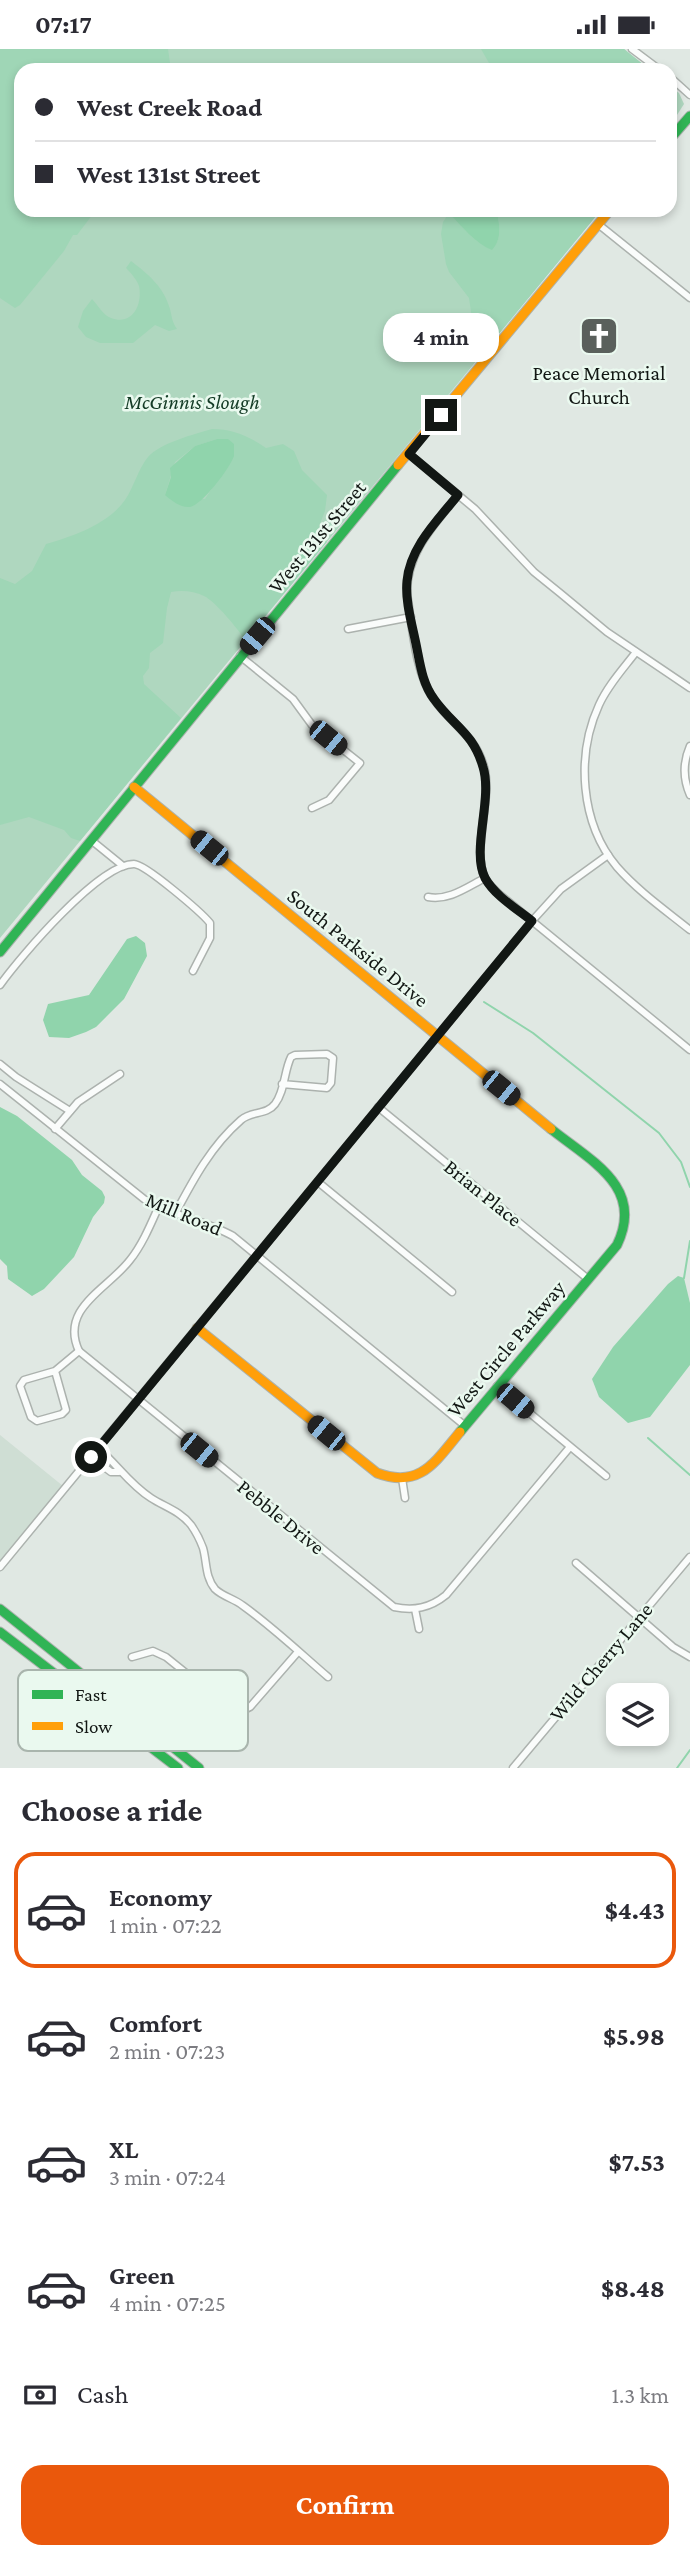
<!DOCTYPE html>
<meta charset="utf-8">
<style>
body{margin:0;font-family:"Crimson Pro",serif;background:#f7f7f7;color:#2b2b33;height:100vh;display:flex;flex-direction:column;font-size:26px;white-space:nowrap}
*{box-sizing:border-box;margin:0}
p{font-size:23px;color:#7c7c81}
.icon{flex:none;width:38px;height:38px;fill:none;stroke:currentColor;stroke-width:2;stroke-linecap:round;stroke-linejoin:round}
.map{position:relative;height:1719px;overflow:hidden}
.side{display:flex;flex-direction:column;background:#fff;flex:1}
.side>*{flex:none}
.hud{position:absolute;left:14px;top:14px;width:663px;height:154px;border-radius:21px;box-shadow:0 4px 10px #0003;display:grid;align-content:center;height:154px;padding:0 21px;background:#fff}
.fabs{position:absolute;left:606px;top:1634px;display:grid;gap:14px}
.fabs a{display:grid;place-items:center;width:63px;height:63px;border-radius:14px;background:#fff;box-shadow:0 4px 10px #0003;font-size:35px}
.end{position:absolute;width:32px;height:32px;margin:-16px;border:9px solid #121714;background:#fff;box-shadow:0 0 0 4px #fff}
.from{border-radius:50%}
.bubble{position:absolute;height:49px;border-radius:21px;background:#fff;box-shadow:0 4px 10px #0003;font-size:23px;font-weight:700;line-height:49px;text-align:center}
.car{position:absolute;width:21px;height:42px;margin:-21px -10px;border-radius:9px;box-shadow:0 0 5px 2px #0007;background:linear-gradient(#222 24%,#8ab4d8 0 40%,#222 0 76%,#8ab4d8 0 86%,#222 0)}
.hud b{display:flex;align-items:center;gap:24px;height:66px;font-size:26px}
.hud b+b{border-top:2px solid #e1e1e2}
.hud i{width:18px;height:18px;background:#2b2b33}
ul{padding:0;list-style:none}
li{display:flex;align-items:center;gap:21px;height:116px;margin:0 14px 10px;padding:0 7px;border:4px solid transparent;border-radius:21px}
li div{flex:1}
li b{display:block;font-size:26px}
li em{font-style:normal;font-weight:700}
li.on{border-color:#ea580c}
li>.icon{width:63px;height:63px;stroke-width:1.5}
h2{padding:0 21px;font-size:32px;line-height:84px}
.pay{display:flex;align-items:center;gap:18px;height:77px;padding:0 21px;font-size:26px}
.pay p{margin-inline-start:auto}
.button{display:flex;gap:14px;margin-top:auto;padding:14px 21px}
.button a{flex:1;height:80px;border-radius:21px;background:#ea580c;color:#fff;font-size:28px;font-weight:700;line-height:80px;text-align:center}
.status{display:flex;justify-content:space-between;align-items:center;height:49px;padding:0 35px;background:#fff;direction:ltr}
.status svg{height:19px;fill:currentColor}
.map>svg:first-child{display:block}
</style>
<div class="status"><b>07:17</b><svg viewBox="0 0 49 12"><path d="M0 12V9h3v3zM5 12V6h3v6zM10 12V3h3v9zM15 12V0h3v12zM26 1h20v11H26zM47 4h2v5h-2z"/></svg></div>
<div class="map">
<svg width="690" height="1719" viewBox="0 0 690 1719">
<rect width="100%" height="100%" fill="#e0e8e3"/>
<polygon fill="#cfded4" points="0,1386 63,1437 0,1512"/>
<g fill="#afd7bf">
<polygon points="0,0 624,0 650,21 21,21 21,161 601,161 0,889"/>
<polygon points="670,38 679,44 684,55 670,77"/>
</g>
<g fill="#9fd6b6" fill-rule="evenodd">
<polygon points="0,0 168,0 171,21 21,21 21,161 96,161 77,186 73,186 64,202 20,256 15,259 0,249"/>
<polygon points="481,0 624,0 650,21 493,21"/>
<path d="M497,161H601L488,298L473,276L469,249L449,223L446,215L441,185L443,173L449,164C461,177 476,195 492,200C503,189 499,176 497,161Z"/>
<path d="M131,212C148,225 164,238 170,260C172,268 172,273 177,280L169,282L155,276L133,294H100L86,288L78,278L83,262L92,250C97,255 104,267 111,269C132,277 143,256 139,237C137,231 131,224 126,219Z"/>
<path d="M212,380C232,380 249,387 266,399L283,395L294,402L302,421L327,446L325,462L319,477L327,493L245,591C238,580 216,553 204,547C194,542 182,541 171,543L167,559L163,594L150,604L149,619L143,627L144,635L181,669L80,792L71,789L64,781L29,768L0,776V529L15,535L32,522L46,495C74,487 108,475 125,451C134,438 138,420 148,408C160,394 195,385 212,380ZM217,390L234,406L205,450L165,446L175,413L195,397Z"/>
</g>
<g fill="#90d4ac">
<path d="M448,161H497C499,176 503,189 492,201C476,195 461,177 449,164Z"/>
<path d="M217,390H228L234,395C234,397 234,405 234,407C230,419 202,456 190,458C181,459 172,452 165,446L171,428L170,419L195,397Z"/>
<polygon points="136,887 145,894 147,907 124,950 96,978 86,983 69,989 49,988 43,971 48,955 89,946 127,890"/>
<polygon points="0,1058 17,1067 72,1111 82,1126 102,1142 105,1148 104,1154 93,1168 74,1208 44,1240 32,1247 8,1230 7,1217 0,1210"/>
<polygon points="678,1227 684,1229 690,1254 690,1316 650,1368 628,1374 599,1348 592,1330 613,1298 668,1235"/>
</g>
<g fill="none" stroke-linecap="round" stroke-linejoin="round">
<g stroke="#90d4ac" stroke-width="2">
<polyline points="484,953 533,984 659,1084 681,1113 690,1138"/>
<polyline points="684,1229 690,1192"/>
<polyline points="648,1389 690,1426"/>
<polyline points="677,1719 690,1701"/>
</g>
<g stroke="#acb2ae" stroke-width="9">
<g id="street">
<polyline points="632,0 660,21"/>
<polyline points="670,28 690,46"/>
<polyline points="598,175 690,249"/>
<polyline points="409,405 475,460 534,523 560,544 607,583 690,639"/>
<path d="M458,446C434,476 406,504 407,545C412,575 415,624 433,649C451,676 477,686 485,722C491,753 472,803 485,829C488,835 494,840 499,845L690,1001"/>
<polyline points="348,580 411,568"/>
<path d="M636,603C623,620 608,636 599,656C576,706 580,774 617,818C638,842 665,861 690,881"/>
<polyline points="240,607 293,650 312,676 360,714 329,751 312,759"/>
<path d="M690,697C683,713 683,730 690,746"/>
<polyline points="91,791 123,817"/>
<path d="M428,848C449,852 467,838 485,829"/>
<path d="M0,936C21,907 99,815 134,815C145,815 201,863 210,874V889L193,922"/>
<polyline points="0,1015 16,1028 70,1062"/>
<path d="M0,1035L144,1150C172,1167 204,1171 233,1187L464,1376"/>
<polyline points="378,1058 588,1230"/>
<polyline points="55,1080 78,1053 120,1025"/>
<polyline points="318,1133 452,1243"/>
<path d="M158,1159C150,1177 142,1196 130,1211C108,1240 59,1259 79,1302L394,1558C414,1562 430,1559 446,1546L570,1398"/>
<path d="M175,1165C193,1131 211,1097 241,1071C251,1062 267,1066 275,1055C285,1042 284,1022 291,1008L295,1006L327,1005L333,1009L331,1034L327,1039L282,1035"/>
<polyline points="55,1322 66,1361 62,1365 37,1372 31,1368 20,1337 24,1331 55,1322 79,1302"/>
<polyline points="497,1337 606,1427"/>
<path d="M98,1399C117,1415 129,1435 151,1449C165,1458 180,1462 191,1476C196,1483 200,1491 203,1499C207,1513 205,1528 215,1540C222,1547 234,1550 242,1556C273,1578 300,1604 328,1628"/>
<polyline points="91,1408 111,1423 119,1423"/>
<polyline points="402,1429 405,1449"/>
<polyline points="576,1514 673,1598 690,1608"/>
<polyline points="0,1518 532,872 561,840 608,806"/>
<polyline points="415,1560 419,1580"/>
<path d="M132,1608L153,1602L166,1608L227,1657C236,1662 241,1663 250,1658L297,1604"/>
<polyline points="192,1668 211,1645"/>
<polyline points="513,1719 690,1508"/>
</g>
</g>
<g stroke="#acb2ae" stroke-width="11">
<g id="fast">
<polyline points="670,90 690,67"/>
<polyline points="0,903 398,416"/>
<path d="M460,1383L617,1196C645,1138 591,1112 551,1080"/>
<polyline points="0,1560 199,1719"/>
<polyline points="0,1583 178,1719"/>
</g>
</g>
<g stroke="#acb2ae" stroke-width="11">
<g id="slow">
<polyline points="398,416 610,161"/>
<polyline points="134,738 551,1080"/>
<path d="M197,1279L377,1424C420,1440 435,1413 460,1383"/>
</g>
</g>
<use href="#street" stroke="#fafcfb" stroke-width="6"/>
<use href="#fast" stroke="#30b455" stroke-width="9"/>
<use href="#slow" stroke="#ff9f0a" stroke-width="9"/>
</g>
<g fill="none" stroke-linecap="round" stroke-linejoin="round">
<path stroke="#121714" stroke-width="9" d="M91,1408L532,872C517,860 495,847 485,829C471,801 493,750 483,718C473,683 453,677 434,650C422,634 420,614 416,595C412,575 405,552 407,532C410,498 438,471 458,446L409,405L441,366"/>
</g>
<defs>
<g id="church-square" transform="scale(2.0125)"><rect x="-9" y="-9" width="18" height="18" rx="4" fill="#5a605c" stroke="#eaf9ef"/><path d="M-1.2-6h2.4v3.5h3.3v2.4h-3.3V6h-2.4V-.1h-3.3v-2.4h3.3Z" fill="#fff"/></g>
</defs>
<g fill-rule="evenodd">
<use href="#church-square" x="599" y="287"/>
</g>
<g text-anchor="middle" stroke-width="5" stroke-linejoin="round" paint-order="stroke">
<g font-size="21" fill="#121714" stroke="#eaf9ef">
<text x="599" y="331">Peace Memorial<tspan x="599" dy="24">Church</tspan></text>
</g>
<g font-size="21" font-style="italic" fill="#133b25" stroke="#eaf9ef">
<text x="192" y="360">McGinnis Slough</text>
</g>
<g font-size="21" fill="#121714" stroke="#eaf9ef">
<text transform="translate(317 488) rotate(-50)" y="7">West 131st Street</text>
<text transform="translate(358 899) rotate(39)" y="7">South Parkside Drive</text>
<text transform="translate(483 1144) rotate(39)" y="7">Brian Place</text>
<text transform="translate(184 1165) rotate(23)" y="7">Mill Road</text>
<text transform="translate(506 1300) rotate(-50)" y="7">West Circle Parkway</text>
<text transform="translate(281 1468) rotate(39)" y="7">Pebble Drive</text>
<text transform="translate(601 1613) rotate(-50)" y="7">Wild Cherry Lane</text>
</g>
</g>
<rect x="18" y="1621" width="230" height="81" rx="10" fill="#eaf9ef" stroke="#a9b5ad" stroke-width="2"/>
<rect x="32" y="1641" width="31" height="9" fill="#30b455"/>
<rect x="32" y="1673" width="31" height="8" fill="#ff9f0a"/>
<g font-size="19" fill="#121714">
<text x="75" y="1652">Fast</text>
<text x="75" y="1684">Slow</text>
</g>
</svg>
<div class="fabs">
<a><svg class="icon" aria-label="layers" viewBox="0 0 24 24"><path d="M12 4l9 5-9 5-9-5zM3 14l9 5 9-5"/></svg></a>
</div>
<i class="end from" style="left:91px;top:1408px"></i>
<i class="end" style="left:441px;top:366px"></i>
<div class="bubble" style="left:383px;top:264px;width:116px">4 min</div>
<i class="car" style="left:257px;top:587px;rotate:220deg"></i>
<i class="car" style="left:328px;top:689px;rotate:129deg"></i>
<i class="car" style="left:209px;top:799px;rotate:309deg"></i>
<i class="car" style="left:501px;top:1039px;rotate:129deg"></i>
<i class="car" style="left:515px;top:1352px;rotate:130deg"></i>
<i class="car" style="left:326px;top:1384px;rotate:309deg"></i>
<i class="car" style="left:199px;top:1401px;rotate:129deg"></i>
<div class="hud">
<b><i class="from"></i>West Creek Road</b>
<b><i></i>West 131st Street</b>
</div>
</div>
<section class="side">
<h2>Choose a ride</h2>
<ul>
<li class="on"><svg class="icon" aria-label="car" viewBox="0 0 24 24"><path d="M5 17H2v-5l4-1 3-4h7l3 4 3 1v5h-3M9 17h6M6 11h13"/><circle cx="7" cy="17" r="2"/><circle cx="17" cy="17" r="2"/></svg><div><b>Economy</b><p>1 min · 07:22</p></div><em>$4.43</em></li>
<li><svg class="icon" aria-label="car" viewBox="0 0 24 24"><path d="M5 17H2v-5l4-1 3-4h7l3 4 3 1v5h-3M9 17h6M6 11h13"/><circle cx="7" cy="17" r="2"/><circle cx="17" cy="17" r="2"/></svg><div><b>Comfort</b><p>2 min · 07:23</p></div><em>$5.98</em></li>
<li><svg class="icon" aria-label="car" viewBox="0 0 24 24"><path d="M5 17H2v-5l4-1 3-4h7l3 4 3 1v5h-3M9 17h6M6 11h13"/><circle cx="7" cy="17" r="2"/><circle cx="17" cy="17" r="2"/></svg><div><b>XL</b><p>3 min · 07:24</p></div><em>$7.53</em></li>
<li><svg class="icon" aria-label="car" viewBox="0 0 24 24"><path d="M5 17H2v-5l4-1 3-4h7l3 4 3 1v5h-3M9 17h6M6 11h13"/><circle cx="7" cy="17" r="2"/><circle cx="17" cy="17" r="2"/></svg><div><b>Green</b><p>4 min · 07:25</p></div><em>$8.48</em></li>
</ul>
<div class="pay"><svg class="icon" aria-label="cash" viewBox="0 0 24 24"><path d="M3 7h18v10H3z"/><circle cx="12" cy="12" r="2"/></svg>Cash<p>1.3 km</p></div>
<div class="button"><a>Confirm</a></div>
</section>
